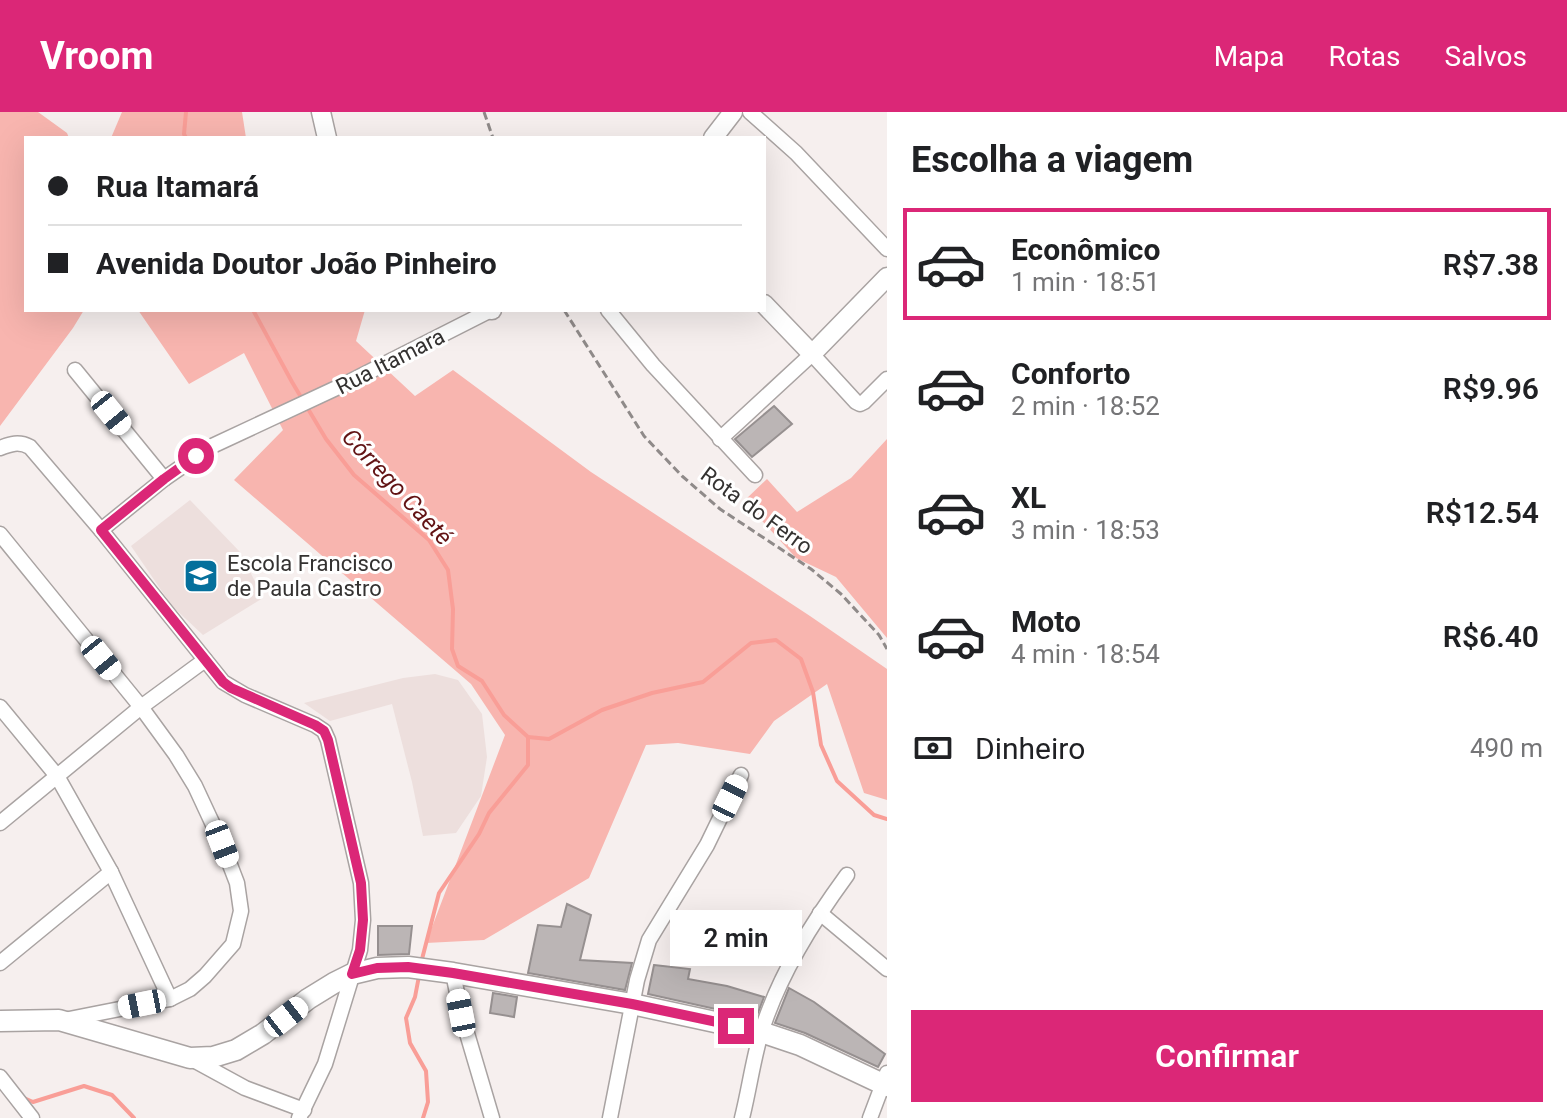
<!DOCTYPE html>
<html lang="pt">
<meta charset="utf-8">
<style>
body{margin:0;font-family:Roboto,sans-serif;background:#f6f6f6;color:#202124;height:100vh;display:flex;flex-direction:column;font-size:30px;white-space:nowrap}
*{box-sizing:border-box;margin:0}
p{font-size:26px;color:#757577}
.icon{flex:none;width:44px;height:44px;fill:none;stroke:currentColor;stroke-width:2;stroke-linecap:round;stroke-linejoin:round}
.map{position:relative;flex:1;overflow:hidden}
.panel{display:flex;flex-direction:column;background:#fff;width:680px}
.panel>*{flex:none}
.guide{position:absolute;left:24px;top:24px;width:742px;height:176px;border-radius:0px;box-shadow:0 8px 32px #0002;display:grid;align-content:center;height:176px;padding:0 24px;background:#fff}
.end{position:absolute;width:36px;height:36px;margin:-18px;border:10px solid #db2777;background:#fff;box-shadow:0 0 0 4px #fff}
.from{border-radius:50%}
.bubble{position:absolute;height:56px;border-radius:0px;background:#fff;box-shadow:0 8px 32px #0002;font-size:26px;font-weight:600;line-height:56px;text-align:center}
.car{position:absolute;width:24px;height:48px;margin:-24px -12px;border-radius:10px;box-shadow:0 0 6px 2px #0007;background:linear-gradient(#fff 24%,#345 0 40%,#fff 0 76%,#345 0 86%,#fff 0)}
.guide b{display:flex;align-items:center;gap:28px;height:76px;font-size:30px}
.guide b+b{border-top:2px solid #e0e0e0}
.guide i{width:20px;height:20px;background:#202124}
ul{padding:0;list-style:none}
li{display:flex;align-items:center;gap:24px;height:112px;margin:0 16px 12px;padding:0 8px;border:4px solid transparent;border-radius:0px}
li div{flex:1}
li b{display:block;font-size:30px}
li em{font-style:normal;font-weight:600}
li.current{border-color:#db2777}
li>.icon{width:72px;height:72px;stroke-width:1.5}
h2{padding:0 24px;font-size:36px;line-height:96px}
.pay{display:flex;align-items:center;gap:20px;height:88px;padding:0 24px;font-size:30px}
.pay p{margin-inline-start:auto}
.action{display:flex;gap:16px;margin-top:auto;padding:16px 24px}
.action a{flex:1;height:92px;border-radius:0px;background:#db2777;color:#fff;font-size:32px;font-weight:600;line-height:92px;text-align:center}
header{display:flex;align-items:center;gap:48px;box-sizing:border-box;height:112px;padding:0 40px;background:#db2777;color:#fff}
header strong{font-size:38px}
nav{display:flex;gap:44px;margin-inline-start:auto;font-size:28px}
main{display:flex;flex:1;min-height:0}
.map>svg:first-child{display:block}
</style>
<header>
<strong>Vroom</strong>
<nav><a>Mapa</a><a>Rotas</a><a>Salvos</a></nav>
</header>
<main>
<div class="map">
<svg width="887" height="1006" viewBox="0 0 887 1006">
<rect width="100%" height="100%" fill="#f6efee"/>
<g fill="#eddfdd">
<polygon points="190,388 241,441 263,486 203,523 172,494 131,434"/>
<polygon points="435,562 458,568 482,602 487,645 481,684 456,721 423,724 412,670 392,592 330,609 304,591 403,566"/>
</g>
<g fill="#f8b5af">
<polygon points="0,0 38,0 67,21 69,26 26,26 26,198 84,198 73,216 0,314"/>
<polygon points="122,0 242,0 246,26 111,26"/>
<polygon points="138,198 365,198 356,229 415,284 453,258 591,360 810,504 887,557 887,688 864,681 827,572 774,609 750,642 678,631 646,633 589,766 484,828 426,831 505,623 471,572 234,368 283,318 244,241 189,272"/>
<polygon points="887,327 887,526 836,465 796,446 744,389 767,367 797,400 851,366"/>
</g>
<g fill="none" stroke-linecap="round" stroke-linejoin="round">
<g stroke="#f99e97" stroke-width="4">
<polyline points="186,0 184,22 186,26"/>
<polyline points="253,198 292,270 326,327 354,363 429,428 448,458 453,497 452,537 458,554 482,569 504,603 528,625 528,653 489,701 479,722 439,781 421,851"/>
<polyline points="528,625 549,627 602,598 652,581 703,570 751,531 776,528 801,547 813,580 821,633 837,669 874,703 887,707"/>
<polyline points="419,864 415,885 406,906 410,931 426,959 428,990 423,1006"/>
<polyline points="24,986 33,990 84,974 112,983 134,1006"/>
</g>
</g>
<g fill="#bbb5b5" stroke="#969090" stroke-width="2">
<polygon points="774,294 792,312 752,345 735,327"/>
<polygon points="567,792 591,803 580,848 632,851 625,878 528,861 538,813 561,815"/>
<polygon points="378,814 412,814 409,842 378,843"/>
<polygon points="654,853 690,857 688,867 727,874 764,885 756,906 648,882"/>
<polygon points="789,876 814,890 885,942 878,955 805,921 775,911"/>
<polygon points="493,881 517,885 514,905 490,901"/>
</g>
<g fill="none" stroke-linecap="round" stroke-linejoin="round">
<g stroke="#a9a3a2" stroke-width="17">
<g id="minor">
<polyline points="750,0 796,41 887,137"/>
<polyline points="608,198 653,253 755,363"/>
<polyline points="75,258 164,367"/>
<polyline points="720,327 812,242 856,290 860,292 864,290 887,267"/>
<path d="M0,336C10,332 19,329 30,335L101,418L223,570L245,583L315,613L324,619L328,628L361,771L363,808L360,838L325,952L299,1006"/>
<polyline points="101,418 164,367 210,335 345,272 491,198"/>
<polyline points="0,422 141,595 176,643 195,674 222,732 237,771 241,799 233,832 205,864 190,877 170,887 64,908"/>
<polyline points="0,595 57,664 111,760 170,887"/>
<polyline points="0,711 141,595 205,548"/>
<polyline points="820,801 887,857"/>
<polyline points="0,851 111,760"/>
<polyline points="453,861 461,901 492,1006"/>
<polyline points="190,946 245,976 304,998"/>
<polyline points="0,965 32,1006"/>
<polyline points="610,1006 637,868 649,828 707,733 741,663"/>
<path d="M742,1006C749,978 753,948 761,921C779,863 812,811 847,763"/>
<polyline points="870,1006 887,961"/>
</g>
</g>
<g stroke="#a9a3a2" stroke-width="21">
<g id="tertiary">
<polyline points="321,0 327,26"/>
<polyline points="713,26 733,0"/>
<polyline points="764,192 812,242 887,165"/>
<polyline points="491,198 492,198"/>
</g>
</g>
<g stroke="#a9a3a2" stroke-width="23">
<polyline id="secondary" points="0,909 59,908 190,946 213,945 236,938 263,922 308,887 334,871 352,862 377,856 408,855 453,861 632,892 761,920 800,933 887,974"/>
</g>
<g stroke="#8f8a89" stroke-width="3" stroke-dasharray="8 4" stroke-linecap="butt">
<polyline points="484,0 493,26"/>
<polyline points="564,198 644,324 682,364 720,397 811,457 841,482 879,523 887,537"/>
</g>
<use href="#minor" stroke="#fff" stroke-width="14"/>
<use href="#tertiary" stroke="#fff" stroke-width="18"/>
<use href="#secondary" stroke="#fff" stroke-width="20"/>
</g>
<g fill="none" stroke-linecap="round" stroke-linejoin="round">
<polyline stroke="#db2777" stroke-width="10" points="196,344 164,367 101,418 223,570 231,576 315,613 324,619 328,628 361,771 363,808 360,838 352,862 377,856 408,855 453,861 632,892 736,914"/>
</g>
<defs>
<g id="school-square" transform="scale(1.8)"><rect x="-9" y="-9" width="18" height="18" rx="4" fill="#05709c" stroke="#fff"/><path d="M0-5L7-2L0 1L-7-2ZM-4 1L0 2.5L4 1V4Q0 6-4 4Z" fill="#fff"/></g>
</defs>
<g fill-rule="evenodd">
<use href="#school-square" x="201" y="464"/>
</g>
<g text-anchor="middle" stroke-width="6" stroke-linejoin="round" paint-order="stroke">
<g font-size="22" fill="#343231" stroke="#fff">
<text transform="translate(390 249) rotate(-27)" y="8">Rua Itamara</text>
<text transform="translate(757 398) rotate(36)" y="8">Rota do Ferro</text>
</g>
<g font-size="22" fill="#343231" stroke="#fff" text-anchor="start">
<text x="227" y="459">Escola Francisco<tspan x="227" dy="25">de Paula Castro</tspan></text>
</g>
<g font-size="24" font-style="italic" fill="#621314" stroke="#fff">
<text transform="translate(397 375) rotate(47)" y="8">Córrego Caeté</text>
</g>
</g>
</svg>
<i class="end from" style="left:196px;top:344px"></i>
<i class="end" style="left:736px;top:914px"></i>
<div class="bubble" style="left:670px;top:798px;width:132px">2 min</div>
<i class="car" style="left:111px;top:301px;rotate:141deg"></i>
<i class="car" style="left:101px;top:546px;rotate:141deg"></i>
<i class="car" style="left:730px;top:686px;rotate:26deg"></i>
<i class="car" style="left:222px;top:732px;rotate:159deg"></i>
<i class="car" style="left:142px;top:892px;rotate:259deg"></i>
<i class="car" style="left:461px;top:901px;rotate:349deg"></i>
<i class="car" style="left:286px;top:905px;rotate:52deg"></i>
<div class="guide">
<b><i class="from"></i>Rua Itamará</b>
<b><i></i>Avenida Doutor João Pinheiro</b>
</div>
</div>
<section class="panel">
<h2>Escolha a viagem</h2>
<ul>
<li class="current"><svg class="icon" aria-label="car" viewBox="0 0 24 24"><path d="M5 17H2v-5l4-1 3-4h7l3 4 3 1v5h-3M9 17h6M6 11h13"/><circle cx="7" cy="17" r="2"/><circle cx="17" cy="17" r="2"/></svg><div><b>Econômico</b><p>1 min · 18:51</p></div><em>R$7.38</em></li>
<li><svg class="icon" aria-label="car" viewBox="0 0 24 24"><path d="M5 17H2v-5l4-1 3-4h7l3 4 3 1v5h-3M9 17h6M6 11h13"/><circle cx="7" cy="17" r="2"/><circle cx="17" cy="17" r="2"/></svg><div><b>Conforto</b><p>2 min · 18:52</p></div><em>R$9.96</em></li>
<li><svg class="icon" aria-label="car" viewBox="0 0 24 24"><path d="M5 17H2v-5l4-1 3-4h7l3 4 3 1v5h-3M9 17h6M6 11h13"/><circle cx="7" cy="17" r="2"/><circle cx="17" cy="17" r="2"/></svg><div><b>XL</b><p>3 min · 18:53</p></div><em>R$12.54</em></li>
<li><svg class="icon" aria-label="car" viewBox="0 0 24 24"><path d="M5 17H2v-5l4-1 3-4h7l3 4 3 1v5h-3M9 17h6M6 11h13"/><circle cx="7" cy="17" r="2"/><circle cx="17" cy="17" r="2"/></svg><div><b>Moto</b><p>4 min · 18:54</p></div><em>R$6.40</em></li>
</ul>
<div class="pay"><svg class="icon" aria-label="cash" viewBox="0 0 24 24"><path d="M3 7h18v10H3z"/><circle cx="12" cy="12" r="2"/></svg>Dinheiro<p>490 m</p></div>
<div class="action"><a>Confirmar</a></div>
</section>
</main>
